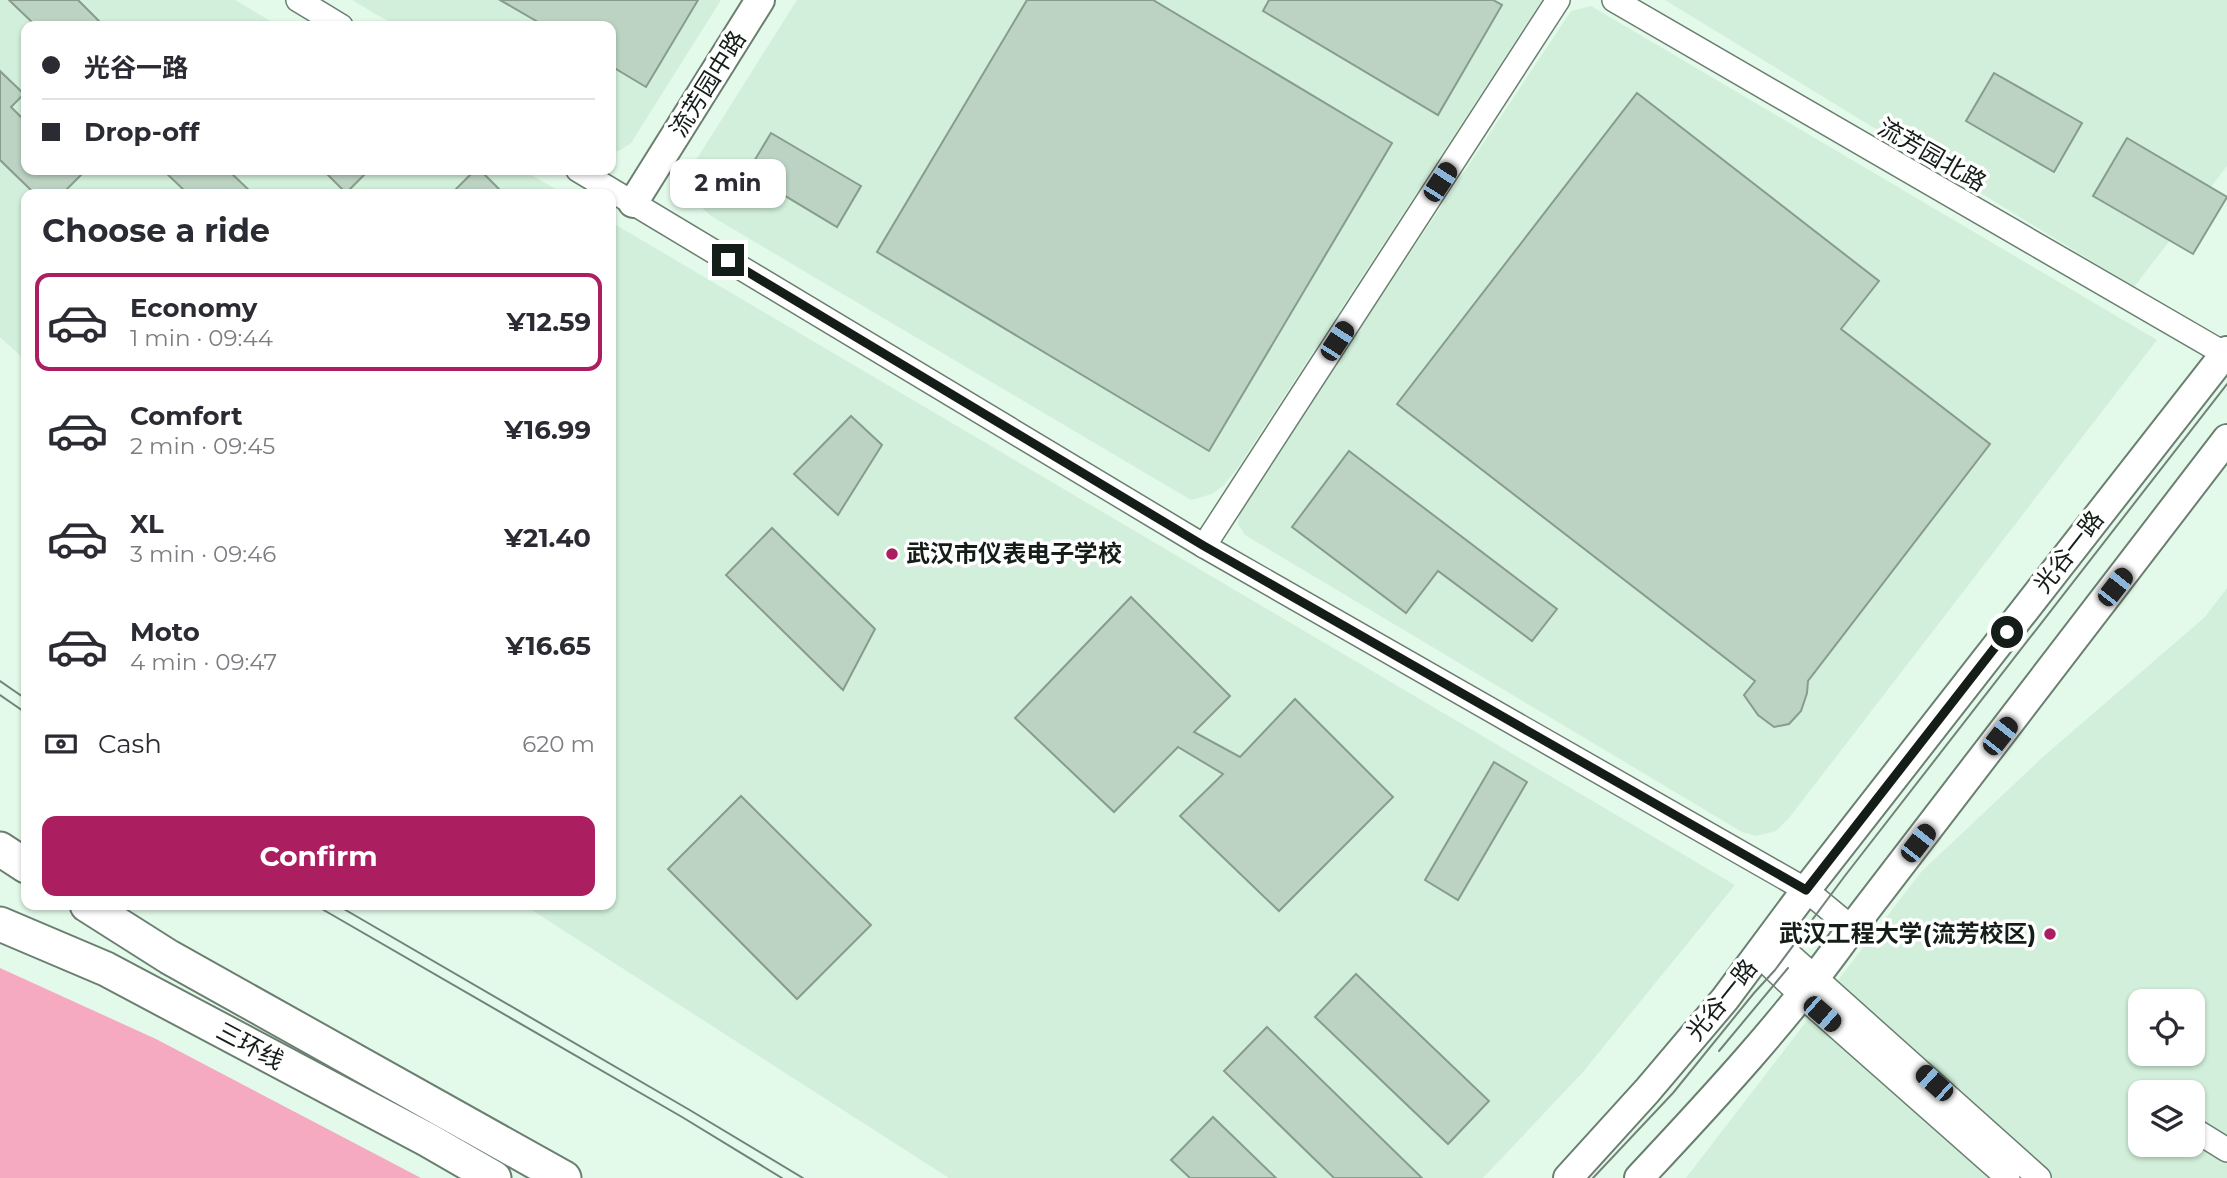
<!DOCTYPE html>
<meta charset="utf-8">
<style>
body{margin:0;font-family:Montserrat,"Noto Sans SC",sans-serif;background:#f2f2f3;color:#2b2b33;height:100vh;display:flex;flex-direction:column;font-size:26px;white-space:nowrap}
*{box-sizing:border-box;margin:0}
p{font-size:23px;color:#7c7c81}
.icon{flex:none;width:38px;height:38px;fill:none;stroke:currentColor;stroke-width:2;stroke-linecap:round;stroke-linejoin:round}
.map{position:relative;flex:1;overflow:hidden}
.details{position:absolute;left:21px;top:189px;width:595px;height:721px;display:flex;flex-direction:column;background:#fff;border-radius:14px;box-shadow:0 2px 5px #0004}
.details>*{flex:none}
.guide{position:absolute;left:21px;top:21px;width:595px;height:154px;border-radius:14px;box-shadow:0 2px 5px #0004;display:grid;align-content:center;height:154px;padding:0 21px;background:#fff}
.fabs{position:absolute;left:2128px;top:989px;display:grid;gap:14px}
.fabs a{display:grid;place-items:center;width:77px;height:77px;border-radius:14px;background:#fff;box-shadow:0 2px 5px #0004;font-size:35px}
.end{position:absolute;width:32px;height:32px;margin:-16px;border:9px solid #151d18;background:#fff;box-shadow:0 0 0 4px #fff}
.from{border-radius:50%}
.bubble{position:absolute;height:49px;border-radius:14px;background:#fff;box-shadow:0 2px 5px #0004;font-size:23px;font-weight:700;line-height:49px;text-align:center}
.car{position:absolute;width:21px;height:42px;margin:-21px -10px;border-radius:9px;box-shadow:0 0 5px 2px #0007;background:linear-gradient(#222 24%,#8ab4d8 0 40%,#222 0 76%,#8ab4d8 0 86%,#222 0)}
.guide b{display:flex;align-items:center;gap:24px;height:66px;font-size:26px}
.guide b+b{border-top:2px solid #e1e1e2}
.guide i{width:18px;height:18px;background:#2b2b33}
ul{padding:0;list-style:none}
li{display:flex;align-items:center;gap:21px;height:98px;margin:0 14px 10px;padding:0 7px;border:4px solid transparent;border-radius:14px}
li div{flex:1}
li b{display:block;font-size:26px}
li em{font-style:normal;font-weight:700}
li.selected{border-color:#ab1f60}
li>.icon{width:63px;height:63px;stroke-width:1.5}
h2{padding:0 21px;font-size:32px;line-height:84px}
.pay{display:flex;align-items:center;gap:18px;height:77px;padding:0 21px;font-size:26px}
.pay p{margin-inline-start:auto}
.primary-button{display:flex;gap:14px;margin-top:auto;padding:14px 21px}
.primary-button a{flex:1;height:80px;border-radius:14px;background:#ab1f60;color:#fff;font-size:28px;font-weight:700;line-height:80px;text-align:center}
.map>svg:first-child{display:block}
</style>
<div class="map">
<svg width="2227" height="1178" viewBox="0 0 2227 1178">
<rect width="100%" height="100%" fill="#e3faea"/>
<g fill="#d1efda" fill-rule="evenodd">
<polygon points="0,0 235,0 279,26 26,26 26,170 523,170 564,194 26,194 26,361 0,337"/>
<polygon points="352,0 721,0 631,143 619,151 611,150 611,26 396,26"/>
<polygon points="797,0 1542,0 1237,469 1224,485 1212,494 1191,500 711,216 697,203 690,193 687,182 691,168"/>
<polygon points="1665,0 2227,0 2227,166 2134,287"/>
<polygon points="1591,6 2157,340 1789,818 1776,831 1756,836 1742,832 1245,535 1238,524 1240,509 1571,11"/>
<polygon points="611,222 1735,885 1583,1072 1483,1178 949,1178 524,905 611,905"/>
<path d="M2227,588V1178H1686L1922,871L2044,756L2205,617ZM2140,1001H2193V1054H2140ZM2140,1092H2193V1144H2140Z"/>
</g>
<polygon fill="#f5aac2" points="0,968 156,1039 421,1178 0,1178"/>
<g fill="#bcd3c3" stroke="#879c8d" stroke-width="2">
<polygon points="9,0 78,0 104,26 36,26"/>
<polygon points="500,0 698,0 646,87 611,66 611,26 545,26"/>
<polygon points="1027,0 1153,0 1392,143 1209,451 877,252"/>
<polygon points="1269,0 1493,0 1502,5 1438,115 1263,11"/>
<polygon points="0,71 24,94 11,107 26,122 26,170 86,170 62,194 35,194 0,160"/>
<polygon points="1994,73 2082,123 2054,172 1966,121"/>
<polygon points="1637,93 1879,281 1841,329 1990,444 1808,681 1807,693 1801,711 1789,724 1774,727 1758,715 1744,695 1755,681 1397,404"/>
<polygon points="771,133 861,186 837,227 747,173"/>
<polygon points="2127,138 2227,197 2193,254 2093,196"/>
<polygon points="163,170 228,170 253,194 188,194"/>
<polygon points="323,170 369,170 346,193"/>
<polygon points="475,170 480,170 504,194 451,194"/>
<polygon points="851,416 882,445 838,515 794,474"/>
<polygon points="1349,451 1557,609 1532,641 1438,571 1406,613 1292,527"/>
<polygon points="772,528 875,629 843,690 726,575"/>
<polygon points="1131,597 1230,696 1194,732 1240,757 1295,699 1393,797 1279,911 1180,816 1223,774 1178,747 1114,812 1015,718"/>
<polygon points="1494,762 1527,782 1458,900 1425,880"/>
<polygon points="741,796 871,925 797,999 668,869"/>
<polygon points="1356,974 1489,1101 1448,1144 1315,1017"/>
<polygon points="1267,1027 1422,1178 1334,1178 1224,1071"/>
<polygon points="1213,1117 1276,1178 1190,1178 1171,1160"/>
</g>
<g fill="none" stroke-linecap="round" stroke-linejoin="round">
<g stroke="#6b7f71" stroke-width="26">
<g id="minor">
<polyline points="298,0 341,26"/>
<polyline points="1614,0 2225,354"/>
<polyline points="578,170 1204,546 1806,890 1852,928"/>
<polyline points="1204,546 1558,0"/>
<polyline points="1771,938 2039,1178"/>
<polyline points="1759,955 1802,996 2008,1178"/>
<polyline points="2193,1129 2227,1150"/>
</g>
</g>
<g stroke="#6b7f71" stroke-width="32">
<g id="major">
<polyline points="633,203 760,0"/>
<polyline points="1568,1178 1647,1091 1725,999 1806,890 2227,351"/>
<path d="M1639,1178C1714,1098 1789,1017 1852,928L2227,439"/>
</g>
</g>
<g stroke="#6b7f71" stroke-width="37">
<g id="highway">
<polyline points="0,849 26,866"/>
<polyline points="87,905 169,957 564,1178"/>
<polyline points="0,924 106,969 428,1140 494,1178"/>
</g>
</g>
<use href="#minor" stroke="#fff" stroke-width="23"/>
<use href="#major" stroke="#fff" stroke-width="28"/>
<use href="#highway" stroke="#fff" stroke-width="33"/>
<g stroke="#738278" stroke-width="2">
<polyline points="0,681 26,699"/>
<polyline points="0,695 26,713"/>
<polyline points="315,905 682,1117 782,1178"/>
<polyline points="337,905 688,1109 803,1178"/>
<polyline points="1719,1051 1788,968"/>
<polyline points="1593,1178 1673,1093 1754,993 1775,970 1844,877 2227,384"/>
</g>
</g>
<g fill="none" stroke-linecap="round" stroke-linejoin="round">
<polyline stroke="#151d18" stroke-width="9" points="728,260 1204,546 1806,890 2007,632"/>
</g>
<g fill="#ab1f60" stroke="#fff" stroke-width="2.5">
<circle cx="892" cy="554" r="7"/>
<circle cx="2050" cy="934" r="7"/>
</g>
<g text-anchor="middle" stroke-width="7" stroke-linejoin="round" paint-order="stroke">
<g font-size="24" fill="#151d18" stroke="#fff">
<text transform="translate(708 84) rotate(-58)" y="8">流芳园中路</text>
<text transform="translate(1932 155) rotate(30)" y="8">流芳园北路</text>
<text transform="translate(2069 552) rotate(-52)" y="8">光谷一路</text>
<text transform="translate(1722 1000) rotate(-51)" y="8">光谷一路</text>
<text transform="translate(250 1046) rotate(28)" y="8">三环线</text>
</g>
<g font-size="24" font-weight="bold" fill="#151d18" stroke="#fff" text-anchor="start">
<text x="906" y="562">武汉市仪表电子学校</text>
<text x="2036" y="942" text-anchor="end">武汉工程大学(流芳校区)</text>
</g>
</g>
</svg>
<div class="fabs">
<a><svg class="icon" aria-label="locate" viewBox="0 0 24 24"><circle cx="12" cy="12" r="6"/><path d="M12 2v4M12 18v4M2 12h4M18 12h4"/></svg></a>
<a><svg class="icon" aria-label="layers" viewBox="0 0 24 24"><path d="M12 4l9 5-9 5-9-5zM3 14l9 5 9-5"/></svg></a>
</div>
<i class="end from" style="left:2007px;top:632px"></i>
<i class="end" style="left:728px;top:260px"></i>
<div class="bubble" style="left:670px;top:159px;width:116px">2 min</div>
<i class="car" style="left:1440px;top:182px;rotate:33deg"></i>
<i class="car" style="left:1337px;top:341px;rotate:33deg"></i>
<i class="car" style="left:2115px;top:587px;rotate:38deg"></i>
<i class="car" style="left:2000px;top:736px;rotate:38deg"></i>
<i class="car" style="left:1918px;top:843px;rotate:38deg"></i>
<i class="car" style="left:1822px;top:1014px;rotate:131deg"></i>
<i class="car" style="left:1934px;top:1083px;rotate:312deg"></i>
<div class="guide">
<b><i class="from"></i>光谷一路</b>
<b><i></i>Drop-off</b>
</div>
<section class="details">
<h2>Choose a ride</h2>
<ul>
<li class="selected"><svg class="icon" aria-label="car" viewBox="0 0 24 24"><path d="M5 17H2v-5l4-1 3-4h7l3 4 3 1v5h-3M9 17h6M6 11h13"/><circle cx="7" cy="17" r="2"/><circle cx="17" cy="17" r="2"/></svg><div><b>Economy</b><p>1 min · 09:44</p></div><em>¥12.59</em></li>
<li><svg class="icon" aria-label="car" viewBox="0 0 24 24"><path d="M5 17H2v-5l4-1 3-4h7l3 4 3 1v5h-3M9 17h6M6 11h13"/><circle cx="7" cy="17" r="2"/><circle cx="17" cy="17" r="2"/></svg><div><b>Comfort</b><p>2 min · 09:45</p></div><em>¥16.99</em></li>
<li><svg class="icon" aria-label="car" viewBox="0 0 24 24"><path d="M5 17H2v-5l4-1 3-4h7l3 4 3 1v5h-3M9 17h6M6 11h13"/><circle cx="7" cy="17" r="2"/><circle cx="17" cy="17" r="2"/></svg><div><b>XL</b><p>3 min · 09:46</p></div><em>¥21.40</em></li>
<li><svg class="icon" aria-label="car" viewBox="0 0 24 24"><path d="M5 17H2v-5l4-1 3-4h7l3 4 3 1v5h-3M9 17h6M6 11h13"/><circle cx="7" cy="17" r="2"/><circle cx="17" cy="17" r="2"/></svg><div><b>Moto</b><p>4 min · 09:47</p></div><em>¥16.65</em></li>
</ul>
<div class="pay"><svg class="icon" aria-label="cash" viewBox="0 0 24 24"><path d="M3 7h18v10H3z"/><circle cx="12" cy="12" r="2"/></svg>Cash<p>620 m</p></div>
<div class="primary-button"><a>Confirm</a></div>
</section>
</div>
